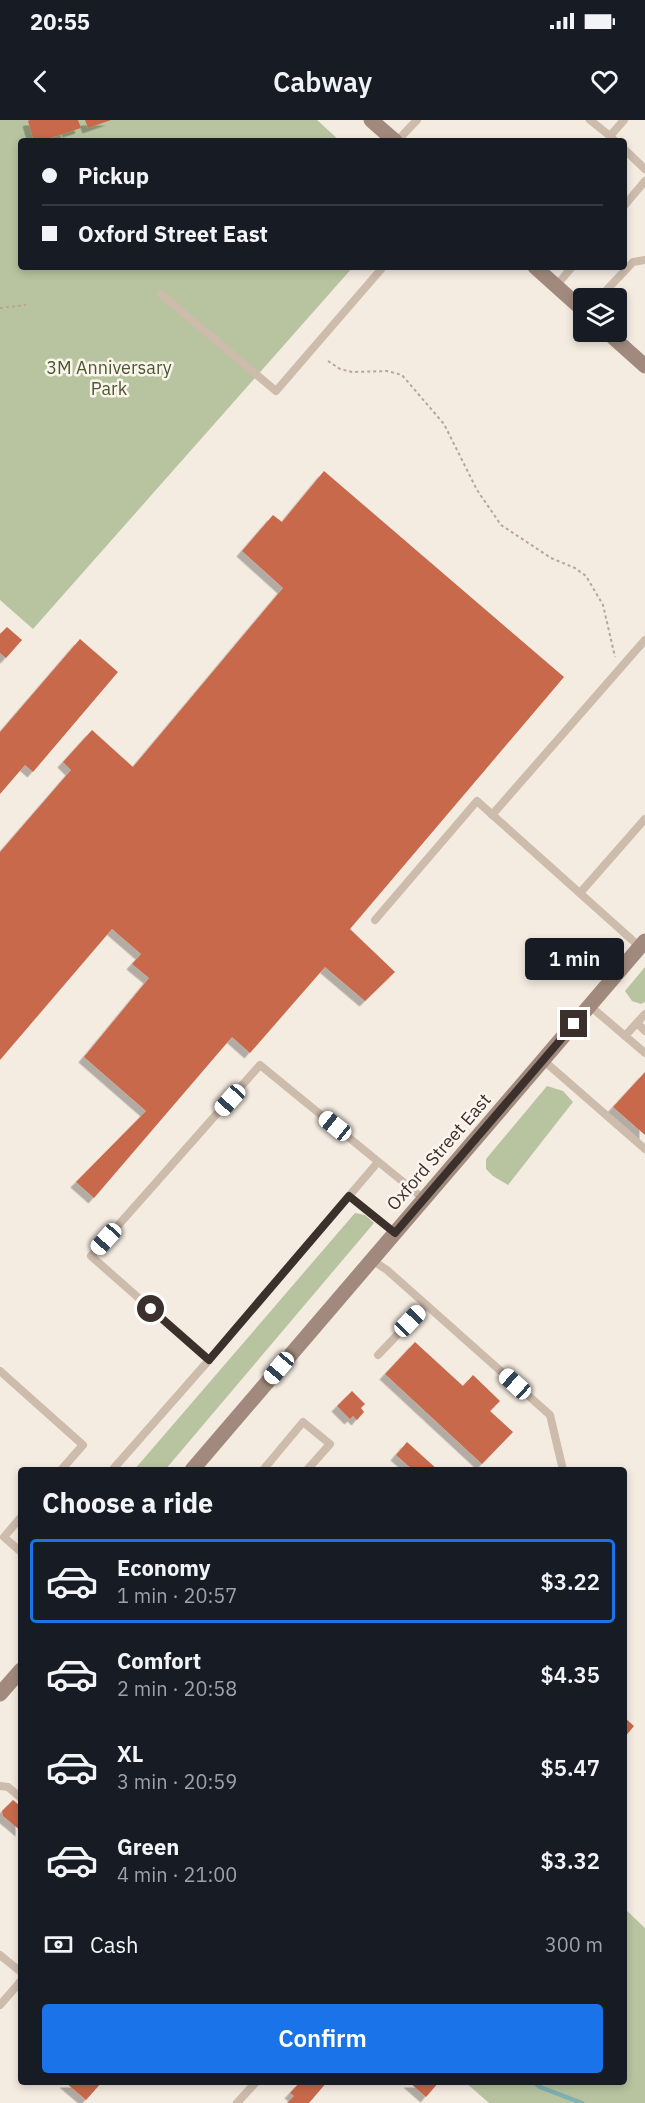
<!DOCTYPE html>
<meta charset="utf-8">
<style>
body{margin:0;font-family:"IBM Plex Sans",sans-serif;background:#242831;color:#f1f3f6;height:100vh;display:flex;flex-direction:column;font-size:22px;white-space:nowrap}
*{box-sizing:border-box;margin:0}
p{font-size:20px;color:#9ea1a6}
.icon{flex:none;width:33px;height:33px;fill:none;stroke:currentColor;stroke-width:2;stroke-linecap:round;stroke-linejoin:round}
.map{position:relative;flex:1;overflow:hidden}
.drawer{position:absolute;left:18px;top:1347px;width:609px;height:618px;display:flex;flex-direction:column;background:#171b24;border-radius:6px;box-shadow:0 3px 9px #0003}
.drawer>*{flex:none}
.banner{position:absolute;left:18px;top:18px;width:609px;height:132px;border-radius:6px;box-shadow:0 3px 9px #0003;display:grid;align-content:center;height:132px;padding:0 24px;background:#171b24}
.controls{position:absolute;left:573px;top:168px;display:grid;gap:12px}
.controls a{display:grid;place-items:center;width:54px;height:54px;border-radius:6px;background:#171b24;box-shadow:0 3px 9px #0003;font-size:30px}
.end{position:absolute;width:27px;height:27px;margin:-14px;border:8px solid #3b302b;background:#fff;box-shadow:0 0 0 3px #fff}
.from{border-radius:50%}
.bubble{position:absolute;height:42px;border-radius:6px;background:#171b24;box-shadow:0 3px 9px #0003;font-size:20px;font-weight:600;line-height:42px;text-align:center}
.car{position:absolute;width:18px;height:36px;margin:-18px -9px;border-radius:8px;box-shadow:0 0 4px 2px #0007;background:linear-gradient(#fff 24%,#345 0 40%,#fff 0 76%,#345 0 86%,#fff 0)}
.banner b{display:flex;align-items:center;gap:21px;height:57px;font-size:22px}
.banner b+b{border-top:2px solid #363941}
.banner i{width:15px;height:15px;background:#f1f3f6}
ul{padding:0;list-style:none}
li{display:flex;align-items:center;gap:18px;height:84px;margin:0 12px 9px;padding:0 12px;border:3px solid transparent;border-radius:6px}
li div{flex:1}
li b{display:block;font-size:22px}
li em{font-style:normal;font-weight:600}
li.selected{border-color:#1a73e8}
li>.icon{width:54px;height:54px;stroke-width:1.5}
h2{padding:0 24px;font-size:27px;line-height:72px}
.pay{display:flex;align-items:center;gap:15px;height:66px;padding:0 24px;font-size:22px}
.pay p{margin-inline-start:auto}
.cta{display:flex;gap:12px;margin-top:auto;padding:12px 24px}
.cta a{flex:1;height:69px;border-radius:6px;background:#1a73e8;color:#fff;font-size:24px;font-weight:600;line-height:69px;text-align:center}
.status{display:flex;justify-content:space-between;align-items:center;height:42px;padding:0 30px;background:#171b24;direction:ltr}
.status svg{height:16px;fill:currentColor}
header{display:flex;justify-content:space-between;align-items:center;height:78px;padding:0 24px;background:#171b24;font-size:27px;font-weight:600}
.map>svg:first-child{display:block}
</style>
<div class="status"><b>20:55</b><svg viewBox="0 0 49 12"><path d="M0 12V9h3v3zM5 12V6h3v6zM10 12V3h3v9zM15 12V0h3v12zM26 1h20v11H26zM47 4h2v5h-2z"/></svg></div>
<header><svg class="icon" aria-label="back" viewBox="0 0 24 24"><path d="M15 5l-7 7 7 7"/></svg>Cabway<svg class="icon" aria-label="heart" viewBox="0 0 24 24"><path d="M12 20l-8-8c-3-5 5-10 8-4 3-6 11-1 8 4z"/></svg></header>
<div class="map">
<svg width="645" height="1983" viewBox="0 0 645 1983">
<defs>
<filter id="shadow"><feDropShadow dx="-5.5" dy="5.5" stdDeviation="0" flood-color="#0004"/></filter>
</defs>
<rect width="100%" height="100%" fill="#f4ebe1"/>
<g fill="#b8c4a0">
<polygon points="0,0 317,0 340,21 21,21 21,147 353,147 33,509 0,480"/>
<polygon points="645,847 645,882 641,884 632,881 625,871"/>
<polygon points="547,966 563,971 573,982 508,1065 493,1056 486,1049 486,1039"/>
<polygon points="355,1093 365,1095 374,1103 165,1350 134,1350"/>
<polygon points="624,1788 645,1808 645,1983 489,1983 465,1962 624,1962"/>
</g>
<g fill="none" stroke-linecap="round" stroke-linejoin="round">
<polyline stroke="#7fb0b2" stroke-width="4.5" points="534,1962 540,1967 582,1983"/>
</g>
<g fill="#c8694b" filter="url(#shadow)">
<polygon points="30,0 78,0 81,8 41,21 34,21 28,1"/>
<polygon points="85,0 111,0 88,8"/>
<polygon points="324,351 564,557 350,809 395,852 365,881 325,847 250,933 232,917 94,1078 76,1062 146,991 84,937 149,858 132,844 141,834 112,809 0,940 0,732 71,650 63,642 92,610 133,647 283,468 242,431 273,395 282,402"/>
<polygon points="7,507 22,520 6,538 0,533 0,514"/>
<polygon points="80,519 118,552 33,652 25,645 0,674 0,612"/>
<polygon points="645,952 645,1015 613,987"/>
<polygon points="415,1222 463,1266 473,1255 500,1281 490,1291 513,1312 482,1344 385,1254"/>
<polygon points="352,1271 365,1284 361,1288 364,1292 357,1300 353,1296 350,1299 337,1286"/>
<polygon points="407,1322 438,1350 413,1350 396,1335"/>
<polygon points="624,1597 634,1606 624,1618"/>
<polygon points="13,1680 19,1685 21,1684 21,1711 3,1696 2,1691"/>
<polygon points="65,1962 102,1962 86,1980"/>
<polygon points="300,1962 327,1962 309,1983 287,1983 294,1976 290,1973"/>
<polygon points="409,1962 439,1962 426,1977"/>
</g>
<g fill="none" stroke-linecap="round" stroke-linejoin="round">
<g stroke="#b9a596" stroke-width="2" stroke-dasharray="3 3" stroke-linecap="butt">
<polyline points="61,15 63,21"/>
<polyline points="0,188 26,185"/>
<polyline points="328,241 340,249 352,252 387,251 402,255 444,304 477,370 501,405 551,438 575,448 586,456 603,485 615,537"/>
</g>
<g stroke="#cdbbac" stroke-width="8">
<polyline points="590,0 610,16"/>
<polyline points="397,21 417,0"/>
<polyline points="615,21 610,16 624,0"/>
<polyline points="624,29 645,49"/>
<polyline points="624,86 645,61"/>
<polyline points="556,166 572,147"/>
<polyline points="161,174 276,271 383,147"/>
<polyline points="599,178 633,142 645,140"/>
<polyline points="492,695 645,520"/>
<polyline points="580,773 645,699"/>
<polyline points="375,800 477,681 640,827"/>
<polyline points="590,886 645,933"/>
<polyline points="637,903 645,911"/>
<polyline points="625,916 645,894"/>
<polyline points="543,940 645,1029"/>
<polyline points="349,1076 395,1113"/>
<polyline points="372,1140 387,1150 550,1295 563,1350"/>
<polyline points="378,1235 426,1185"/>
<polyline points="209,1240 378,1042"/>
<polyline points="0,1251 83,1325 61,1350"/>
<polyline points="116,1350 114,1348 209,1240 91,1136 260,945 424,1079"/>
<polyline points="263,1350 303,1302 330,1324 307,1350"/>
<polyline points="21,1397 4,1417 21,1432"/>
<polyline points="0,1666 8,1667 21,1678"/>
<polyline points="0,1835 21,1852"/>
<polyline points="0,1885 21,1861"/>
<polyline points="237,1983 256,1962"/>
</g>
<g stroke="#a18a7d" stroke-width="15">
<polyline points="371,0 395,21"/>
<polyline points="535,147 584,191"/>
<polyline points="607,212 645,246"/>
<polyline points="192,1350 645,821"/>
<polyline points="0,1574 21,1550"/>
</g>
</g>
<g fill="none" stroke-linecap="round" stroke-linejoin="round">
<polyline stroke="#3b302b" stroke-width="8" points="151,1189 209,1240 349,1076 395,1113 574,904"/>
</g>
<g text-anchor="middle" stroke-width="5" stroke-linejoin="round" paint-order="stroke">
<g font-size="18" fill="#4a5a2e" stroke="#fbf5ee">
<text x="109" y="254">3M Anniversary<tspan x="109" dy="21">Park</tspan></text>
</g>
<g font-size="18" fill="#3b302b" stroke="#fbf5ee">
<text transform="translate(439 1032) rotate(-49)" y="6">Oxford Street East</text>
</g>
</g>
</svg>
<div class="controls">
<a><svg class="icon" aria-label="layers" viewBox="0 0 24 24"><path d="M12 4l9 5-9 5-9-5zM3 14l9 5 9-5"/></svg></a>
</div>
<i class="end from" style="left:151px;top:1189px"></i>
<i class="end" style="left:574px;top:904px"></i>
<div class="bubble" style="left:525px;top:818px;width:99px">1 min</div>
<i class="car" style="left:230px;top:980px;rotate:222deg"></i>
<i class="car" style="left:335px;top:1006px;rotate:309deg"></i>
<i class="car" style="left:106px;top:1119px;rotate:222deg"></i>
<i class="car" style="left:410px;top:1201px;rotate:44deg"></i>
<i class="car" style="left:279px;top:1248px;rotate:220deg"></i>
<i class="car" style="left:515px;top:1264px;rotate:312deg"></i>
<div class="banner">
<b><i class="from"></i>Pickup</b>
<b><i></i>Oxford Street East</b>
</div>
<section class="drawer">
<h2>Choose a ride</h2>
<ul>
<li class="selected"><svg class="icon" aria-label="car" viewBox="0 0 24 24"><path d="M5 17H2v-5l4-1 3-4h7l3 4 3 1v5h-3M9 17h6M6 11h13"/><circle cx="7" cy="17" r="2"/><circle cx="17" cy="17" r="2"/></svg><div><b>Economy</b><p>1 min · 20:57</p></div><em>$3.22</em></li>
<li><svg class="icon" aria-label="car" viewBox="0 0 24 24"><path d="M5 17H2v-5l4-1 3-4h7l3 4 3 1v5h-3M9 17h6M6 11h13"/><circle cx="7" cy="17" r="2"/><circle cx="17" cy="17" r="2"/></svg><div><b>Comfort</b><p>2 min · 20:58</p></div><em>$4.35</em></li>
<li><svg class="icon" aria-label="car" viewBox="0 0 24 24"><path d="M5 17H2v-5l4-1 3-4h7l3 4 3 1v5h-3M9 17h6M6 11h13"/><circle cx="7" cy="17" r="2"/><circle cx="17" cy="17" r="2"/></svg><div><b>XL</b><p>3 min · 20:59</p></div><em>$5.47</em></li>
<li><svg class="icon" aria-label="car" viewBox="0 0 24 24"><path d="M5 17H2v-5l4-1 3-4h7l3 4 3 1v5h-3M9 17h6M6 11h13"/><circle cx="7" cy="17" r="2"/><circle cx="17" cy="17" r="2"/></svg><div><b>Green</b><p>4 min · 21:00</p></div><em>$3.32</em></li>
</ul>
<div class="pay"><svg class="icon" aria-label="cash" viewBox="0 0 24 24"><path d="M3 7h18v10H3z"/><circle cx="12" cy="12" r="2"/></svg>Cash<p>300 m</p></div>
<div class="cta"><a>Confirm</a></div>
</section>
</div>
